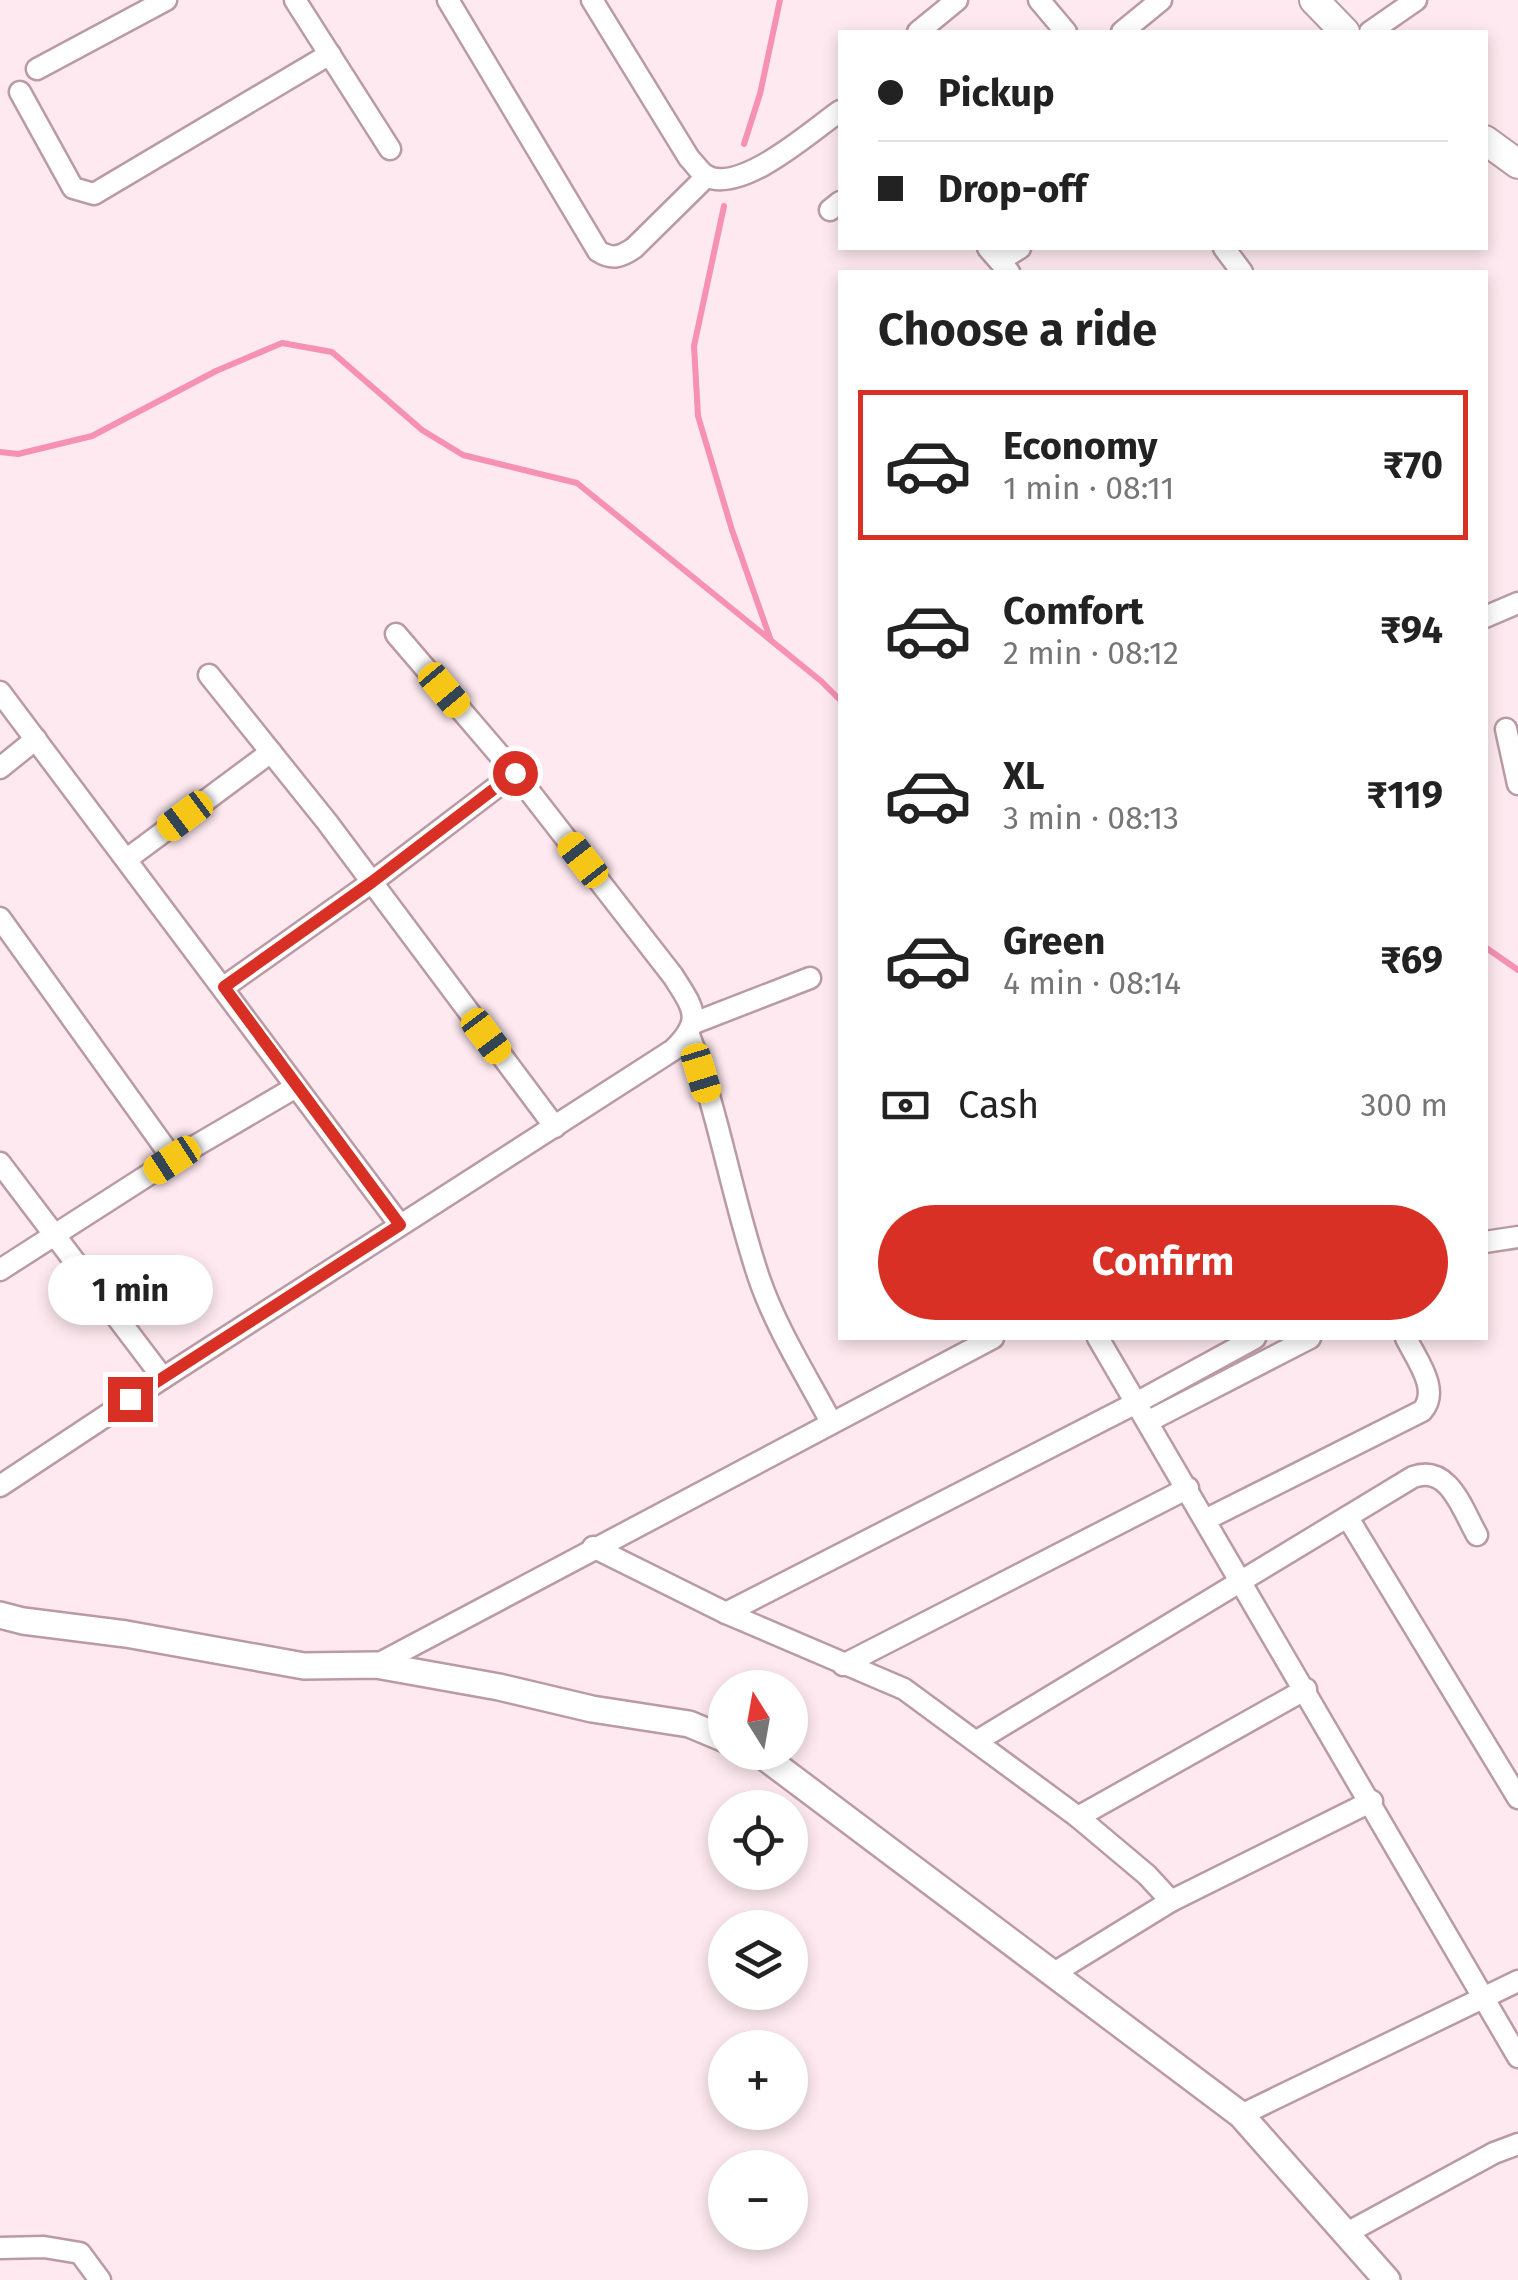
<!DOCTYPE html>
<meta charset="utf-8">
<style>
body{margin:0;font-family:"Fira Sans",sans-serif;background:#f6f6f6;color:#222;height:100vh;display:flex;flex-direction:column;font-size:38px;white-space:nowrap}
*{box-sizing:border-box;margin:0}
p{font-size:32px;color:#767676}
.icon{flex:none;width:55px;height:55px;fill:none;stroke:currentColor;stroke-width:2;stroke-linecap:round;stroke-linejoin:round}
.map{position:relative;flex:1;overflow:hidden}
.panel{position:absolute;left:838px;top:270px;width:650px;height:1070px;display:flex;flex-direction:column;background:#fff;border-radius:0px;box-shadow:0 5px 15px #0003}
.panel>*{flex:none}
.top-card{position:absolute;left:838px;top:30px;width:650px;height:220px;border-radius:0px;box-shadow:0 5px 15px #0003;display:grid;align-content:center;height:220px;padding:0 40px;background:#fff}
.needle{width:65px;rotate:349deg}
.buttons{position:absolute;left:708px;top:1670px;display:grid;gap:20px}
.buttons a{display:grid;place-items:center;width:100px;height:100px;border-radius:50%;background:#fff;box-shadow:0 5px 15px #0003;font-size:50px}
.end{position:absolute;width:45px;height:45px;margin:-22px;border:12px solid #d93025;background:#fff;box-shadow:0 0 0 5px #fff}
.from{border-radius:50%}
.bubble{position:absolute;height:70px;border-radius:35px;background:#fff;box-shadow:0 5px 15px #0003;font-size:32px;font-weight:700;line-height:70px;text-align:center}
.car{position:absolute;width:30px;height:60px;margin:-30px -15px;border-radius:12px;box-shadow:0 0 8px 2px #0007;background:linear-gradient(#f5c518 24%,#345 0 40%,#f5c518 0 76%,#345 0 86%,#f5c518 0)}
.top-card b{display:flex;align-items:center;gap:35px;height:95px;font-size:38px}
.top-card b+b{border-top:2px solid #e0e0e0}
.top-card i{width:25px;height:25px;background:#222}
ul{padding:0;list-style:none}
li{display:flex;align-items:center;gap:30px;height:150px;margin:0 20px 15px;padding:0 20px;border:5px solid transparent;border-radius:0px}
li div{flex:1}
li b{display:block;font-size:38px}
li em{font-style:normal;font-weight:700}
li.active{border-color:#d93025}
li>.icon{width:90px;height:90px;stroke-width:1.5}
h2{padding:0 40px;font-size:45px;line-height:120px}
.pay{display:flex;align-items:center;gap:25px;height:110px;padding:0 40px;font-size:38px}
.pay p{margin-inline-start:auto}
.cta{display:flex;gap:20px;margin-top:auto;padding:20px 40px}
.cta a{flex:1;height:115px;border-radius:60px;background:#d93025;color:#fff;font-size:40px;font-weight:700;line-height:115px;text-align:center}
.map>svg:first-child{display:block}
</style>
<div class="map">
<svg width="1518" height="2280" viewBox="0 0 1518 2280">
<rect width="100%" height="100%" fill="#fde9ef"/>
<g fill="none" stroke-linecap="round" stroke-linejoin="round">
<g stroke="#f691b3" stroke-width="6">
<polyline points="744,144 760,94 780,0"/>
<polyline points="724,206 694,346 698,416 732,530 770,638"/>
<polyline points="0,452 18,454 92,436 216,371 282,343 332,352 422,430 463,455 577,483 821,681 840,700"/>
<polyline points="1485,947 1518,970"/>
</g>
<g stroke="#ba9ba4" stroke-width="25">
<g id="minor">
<polyline points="295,0 390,149"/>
<path d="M448,0L598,251C612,260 621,257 634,248L707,176"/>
<path d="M592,0L689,158C694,163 700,172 706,176C742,194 811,131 840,111"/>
<polyline points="1039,0 1066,32"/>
<polyline points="918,32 957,0"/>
<polyline points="1122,32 1161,0"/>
<polyline points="1370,32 1416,0"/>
<polyline points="37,69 166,0"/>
<polyline points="20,92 73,188 94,194 330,54"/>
<polyline points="830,210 840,202"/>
<polyline points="988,248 1009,272"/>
<polyline points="1224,248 1242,272"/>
<polyline points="1001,260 1020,248"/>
<polyline points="1485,617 1518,603"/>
<polyline points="209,675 327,822 555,1127"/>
<polyline points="0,692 400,1225"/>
<polyline points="1506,729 1518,784"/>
<polyline points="0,768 36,739"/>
<polyline points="127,859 271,752"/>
<polyline points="0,918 173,1159"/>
<polyline points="224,987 372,882 515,773"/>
<polyline points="694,1023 810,978"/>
<path d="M689,1035C719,1114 732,1198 759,1278C776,1328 806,1375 831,1422"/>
<polyline points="0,1163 163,1378"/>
<polyline points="1485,1242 1518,1237"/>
<polyline points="0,1270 173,1159 296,1087"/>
<polyline points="1098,1338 1518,2057"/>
<polyline points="1149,1421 1310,1338"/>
<path d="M0,1486L163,1378L673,1050C704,1020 694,1009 673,976L515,773L396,634"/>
<polyline points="1348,1518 1518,1798"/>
<path d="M1207,1519L1422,1411C1441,1390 1416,1359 1406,1338"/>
<polyline points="593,1547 726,1613 904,1689 1078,1817 1147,1875 1171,1901"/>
<polyline points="726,1613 1136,1403 1255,1338"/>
<polyline points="376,1665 993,1338"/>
<polyline points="843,1665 1188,1488"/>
<path d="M977,1741L1413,1477C1449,1464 1462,1509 1477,1535"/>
<polyline points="1078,1817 1306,1689"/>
<polyline points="1054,1973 1171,1901 1372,1801"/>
<polyline points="1241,2115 1518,1981"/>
<polyline points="1345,2234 1494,2153 1518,2144"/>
<polyline points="0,2248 44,2247 80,2253 100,2280"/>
</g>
</g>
<g stroke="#ba9ba4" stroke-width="30">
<g id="tertiary">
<polyline points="0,1615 23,1621 126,1634 304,1666 376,1665 499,1687 592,1709 689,1724 725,1739"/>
<polyline points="758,1752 1241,2115 1387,2280"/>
</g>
</g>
<g stroke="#ba9ba4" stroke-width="32">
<g id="secondary">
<polyline points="1314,0 1345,32"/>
<polyline points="1485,140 1518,164"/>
</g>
</g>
<use href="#minor" stroke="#fff" stroke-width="20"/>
<use href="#tertiary" stroke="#fff" stroke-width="25"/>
<use href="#secondary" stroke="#fff" stroke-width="28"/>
</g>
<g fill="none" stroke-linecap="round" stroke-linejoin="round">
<polyline stroke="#d93025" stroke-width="12" points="130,1399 400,1225 224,987 372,882 515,773"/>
</g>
</svg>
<div class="buttons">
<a><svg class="needle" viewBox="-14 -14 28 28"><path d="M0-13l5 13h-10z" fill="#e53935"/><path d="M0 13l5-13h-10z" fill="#767676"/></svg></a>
<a><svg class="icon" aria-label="locate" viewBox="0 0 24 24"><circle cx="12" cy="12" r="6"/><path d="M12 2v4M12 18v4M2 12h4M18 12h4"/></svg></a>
<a><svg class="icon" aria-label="layers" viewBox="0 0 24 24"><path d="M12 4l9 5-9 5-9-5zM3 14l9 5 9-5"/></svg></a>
<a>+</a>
<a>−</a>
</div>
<i class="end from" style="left:515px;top:773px"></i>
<i class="end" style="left:130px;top:1399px"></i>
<div class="bubble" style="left:48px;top:1255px;width:165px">1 min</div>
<i class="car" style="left:444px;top:690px;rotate:140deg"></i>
<i class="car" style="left:185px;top:816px;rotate:233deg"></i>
<i class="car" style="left:583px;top:860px;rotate:322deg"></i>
<i class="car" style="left:486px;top:1036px;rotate:143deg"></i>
<i class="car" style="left:701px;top:1073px;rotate:163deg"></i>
<i class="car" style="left:172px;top:1160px;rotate:237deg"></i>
<div class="top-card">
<b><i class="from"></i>Pickup</b>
<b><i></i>Drop-off</b>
</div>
<section class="panel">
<h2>Choose a ride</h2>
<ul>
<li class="active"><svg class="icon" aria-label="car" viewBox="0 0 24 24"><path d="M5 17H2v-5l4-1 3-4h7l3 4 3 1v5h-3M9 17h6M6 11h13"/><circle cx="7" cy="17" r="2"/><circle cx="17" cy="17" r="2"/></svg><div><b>Economy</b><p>1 min · 08:11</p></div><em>₹70</em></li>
<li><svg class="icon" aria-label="car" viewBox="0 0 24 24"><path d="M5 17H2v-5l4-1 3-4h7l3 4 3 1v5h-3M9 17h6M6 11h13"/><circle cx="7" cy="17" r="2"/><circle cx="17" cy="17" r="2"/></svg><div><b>Comfort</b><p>2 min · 08:12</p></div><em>₹94</em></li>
<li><svg class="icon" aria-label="car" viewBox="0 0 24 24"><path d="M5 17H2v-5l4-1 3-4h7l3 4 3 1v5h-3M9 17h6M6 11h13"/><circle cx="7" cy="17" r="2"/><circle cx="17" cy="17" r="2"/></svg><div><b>XL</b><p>3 min · 08:13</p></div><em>₹119</em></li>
<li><svg class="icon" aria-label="car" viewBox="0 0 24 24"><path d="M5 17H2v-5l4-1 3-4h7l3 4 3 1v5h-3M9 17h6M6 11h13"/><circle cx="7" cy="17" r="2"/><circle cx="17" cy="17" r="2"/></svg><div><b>Green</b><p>4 min · 08:14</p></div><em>₹69</em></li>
</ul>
<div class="pay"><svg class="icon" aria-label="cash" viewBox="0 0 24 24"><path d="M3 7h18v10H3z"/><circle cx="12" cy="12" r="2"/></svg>Cash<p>300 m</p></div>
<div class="cta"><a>Confirm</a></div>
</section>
</div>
